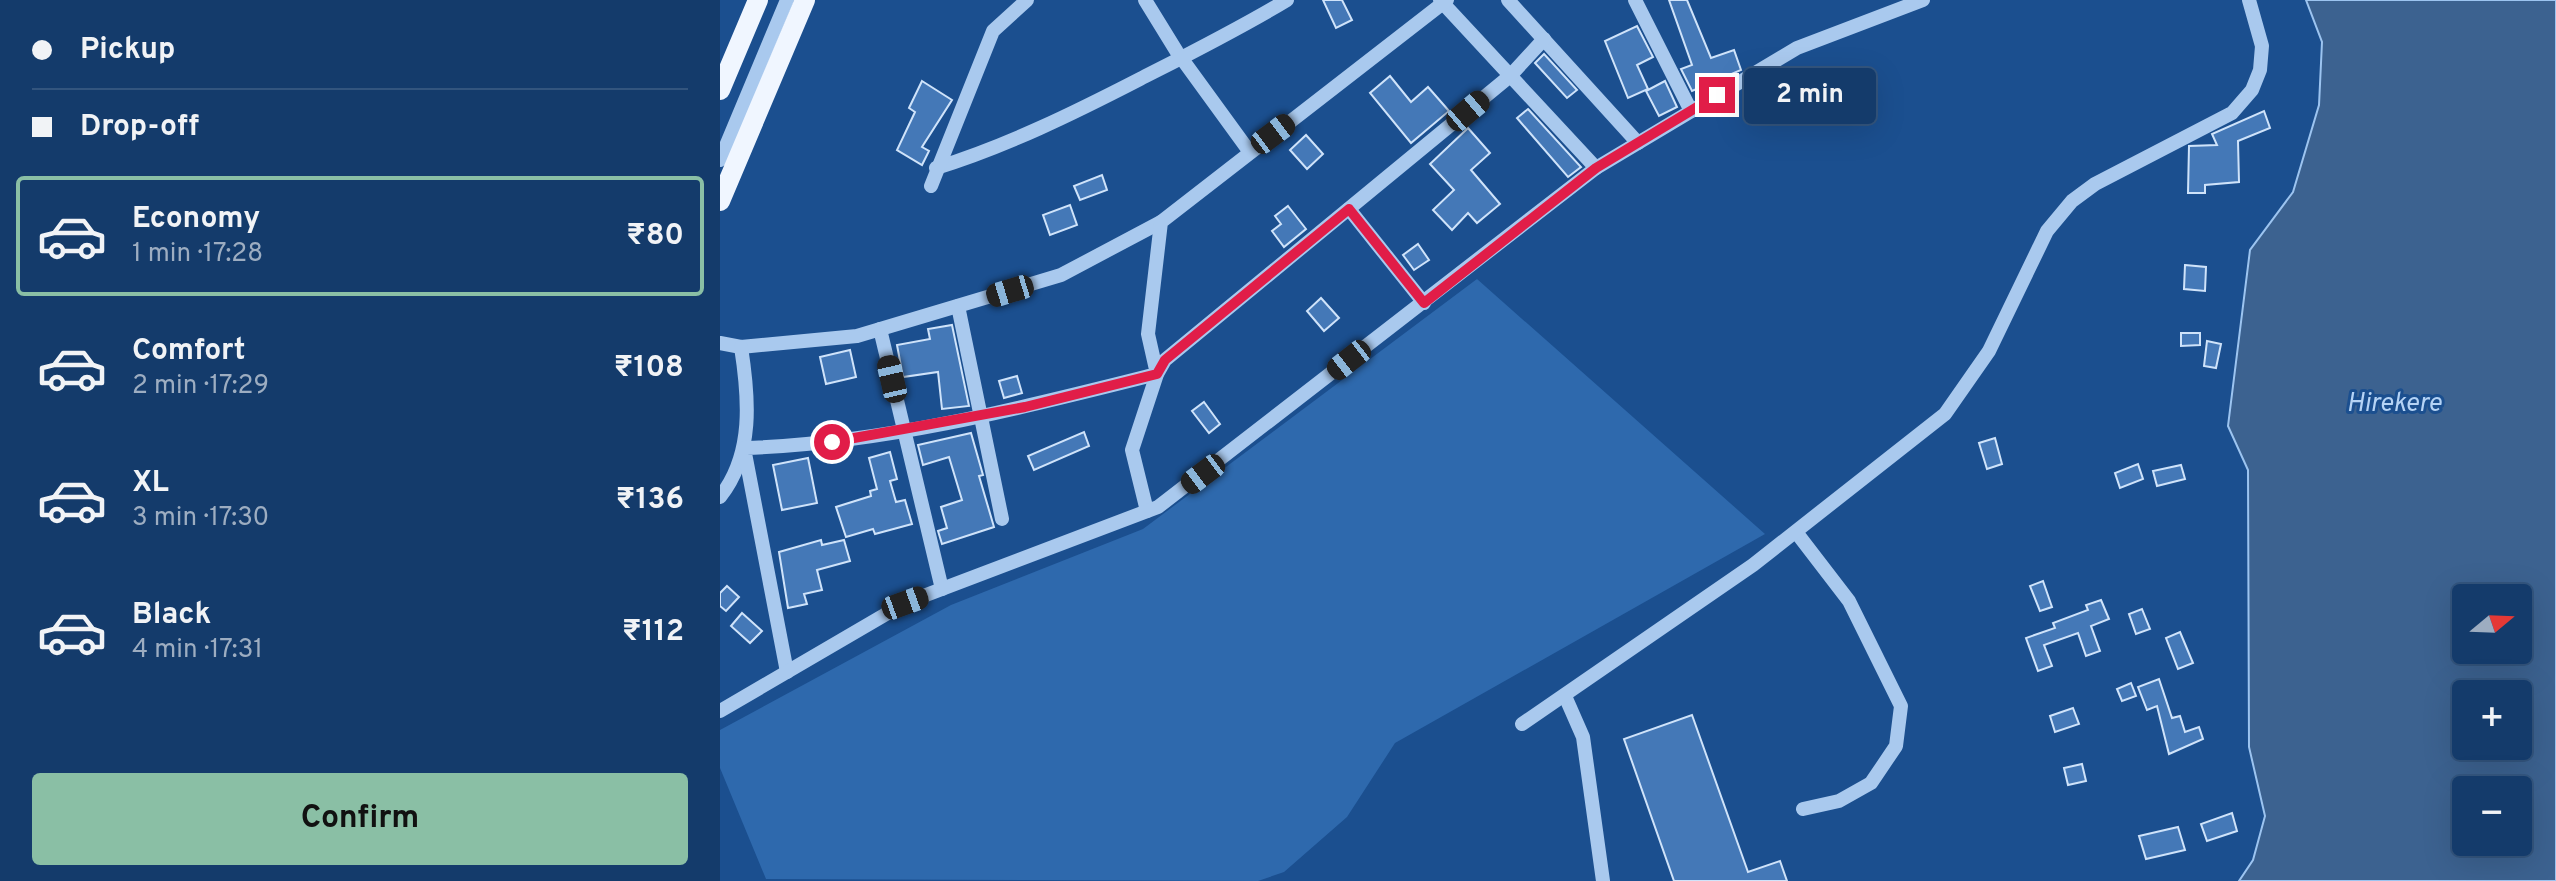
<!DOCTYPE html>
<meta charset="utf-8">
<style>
body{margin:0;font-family:Overpass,sans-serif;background:#214673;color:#f1f3f6;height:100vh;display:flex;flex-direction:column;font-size:30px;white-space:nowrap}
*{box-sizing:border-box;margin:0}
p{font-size:26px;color:#9dadc1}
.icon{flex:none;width:44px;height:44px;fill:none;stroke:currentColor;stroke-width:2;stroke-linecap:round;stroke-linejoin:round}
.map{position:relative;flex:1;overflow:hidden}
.side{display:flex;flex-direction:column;background:#143b6b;width:720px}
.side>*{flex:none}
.guide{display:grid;align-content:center;height:176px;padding:0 32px;background:#143b6b}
.needle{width:52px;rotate:71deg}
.fabs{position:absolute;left:1732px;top:584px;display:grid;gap:16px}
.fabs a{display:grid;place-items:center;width:80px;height:80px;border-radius:8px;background:#143b6b;box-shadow:0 8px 32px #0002,0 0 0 2px #33557e;font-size:40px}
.end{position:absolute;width:36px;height:36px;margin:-18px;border:10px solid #e11d48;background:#fff;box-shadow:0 0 0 4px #fff}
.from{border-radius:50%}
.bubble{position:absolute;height:56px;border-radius:8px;background:#143b6b;box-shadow:0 8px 32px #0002,0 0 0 2px #33557e;font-size:26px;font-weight:700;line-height:56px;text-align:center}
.car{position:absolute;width:24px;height:48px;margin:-24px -12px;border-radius:10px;box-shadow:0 0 6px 2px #0007;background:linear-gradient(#222 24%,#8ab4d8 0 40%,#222 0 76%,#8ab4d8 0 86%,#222 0)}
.guide b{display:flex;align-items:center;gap:28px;height:76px;font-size:30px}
.guide b+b{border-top:2px solid #33557e}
.guide i{width:20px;height:20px;background:#f1f3f6}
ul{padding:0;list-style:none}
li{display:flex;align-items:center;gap:24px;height:120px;margin:0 16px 12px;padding:0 16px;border:4px solid transparent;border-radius:8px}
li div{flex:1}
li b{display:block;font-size:30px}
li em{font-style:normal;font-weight:700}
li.current{border-color:#8abfa5}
li>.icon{width:72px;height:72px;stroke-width:1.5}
.button{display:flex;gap:16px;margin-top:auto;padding:16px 32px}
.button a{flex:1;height:92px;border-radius:8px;background:#8abfa5;color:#111;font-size:32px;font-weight:700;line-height:92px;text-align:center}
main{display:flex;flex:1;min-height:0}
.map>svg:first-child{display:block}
</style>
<main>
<section class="side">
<div class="guide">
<b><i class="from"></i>Pickup</b>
<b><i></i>Drop-off</b>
</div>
<ul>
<li class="current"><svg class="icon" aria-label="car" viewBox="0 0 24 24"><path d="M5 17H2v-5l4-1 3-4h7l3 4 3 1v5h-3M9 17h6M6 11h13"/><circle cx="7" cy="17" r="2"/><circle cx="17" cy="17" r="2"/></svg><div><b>Economy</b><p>1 min · 17:28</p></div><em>₹80</em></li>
<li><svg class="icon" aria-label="car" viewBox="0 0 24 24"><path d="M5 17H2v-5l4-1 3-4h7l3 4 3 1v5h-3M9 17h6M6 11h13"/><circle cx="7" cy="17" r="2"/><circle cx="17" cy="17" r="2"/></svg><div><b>Comfort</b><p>2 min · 17:29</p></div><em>₹108</em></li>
<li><svg class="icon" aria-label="car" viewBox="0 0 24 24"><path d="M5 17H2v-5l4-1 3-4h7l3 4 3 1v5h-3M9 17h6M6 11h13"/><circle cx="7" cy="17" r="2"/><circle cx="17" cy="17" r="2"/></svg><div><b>XL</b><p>3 min · 17:30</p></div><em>₹136</em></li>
<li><svg class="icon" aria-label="car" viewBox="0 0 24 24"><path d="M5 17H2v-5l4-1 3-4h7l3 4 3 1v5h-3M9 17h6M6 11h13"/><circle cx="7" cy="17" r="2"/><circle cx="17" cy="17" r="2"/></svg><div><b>Black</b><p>4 min · 17:31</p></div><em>₹112</em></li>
</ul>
<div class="button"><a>Confirm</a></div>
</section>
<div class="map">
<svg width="1836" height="881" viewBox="0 0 1836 881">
<rect width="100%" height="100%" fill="#1b4f8f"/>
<polygon fill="#2e69ad" points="757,279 1045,534 675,743 627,817 564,872 538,881 46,879 0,768 0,730 231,605 423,529"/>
<path fill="#3c6290" stroke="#9cc4f0" stroke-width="2" fill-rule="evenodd" d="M1586,0H1836V881H1519L1533,860L1545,816L1529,747L1528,470L1508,426L1530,250L1573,192L1599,105L1602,42ZM1746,598H1798V650H1746ZM1746,694H1798V746H1746ZM1746,790H1798V842H1746Z"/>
<g fill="#4478b7" stroke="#cfe3fa" stroke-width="2">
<polygon points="603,0 622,0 632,20 616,28"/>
<polygon points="949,0 967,0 991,58 1014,50 1021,70 972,91 961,69 972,65"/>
<polygon points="917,26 933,57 917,65 928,89 908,98 885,41"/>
<polygon points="824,54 857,90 847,98 815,63"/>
<polygon points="670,76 691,102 708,87 729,111 691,143 650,93"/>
<polygon points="202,81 232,100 202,147 209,151 202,165 177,150 195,112 189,108"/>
<polygon points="945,81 957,107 939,116 926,91"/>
<polygon points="808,109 861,167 848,177 797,118"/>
<polygon points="1544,111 1550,128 1518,141 1519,182 1485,185 1485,193 1468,193 1469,146 1497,145 1492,134"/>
<polygon points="748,128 770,153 751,170 780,204 757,223 748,213 732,230 713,210 734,190 710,164"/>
<polygon points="586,135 603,154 587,169 570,150"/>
<polygon points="382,175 387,190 360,200 354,186"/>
<polygon points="350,205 357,225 330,235 323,215"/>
<polygon points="568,206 586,229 564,247 552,231 561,224 555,216"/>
<polygon points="698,244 709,260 694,270 683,255"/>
<polygon points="1465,265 1486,267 1485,291 1464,289"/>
<polygon points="601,298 619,318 604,331 587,311"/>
<polygon points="232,325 249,406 222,409 218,372 183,377 177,345 210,339 208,329"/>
<polygon points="1461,333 1480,333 1480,345 1461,346"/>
<polygon points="1487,341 1501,344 1496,368 1484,366"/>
<polygon points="130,350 136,377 106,384 100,357"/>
<polygon points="297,376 302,393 284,398 279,381"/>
<polygon points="484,402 500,424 489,433 472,411"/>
<polygon points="364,432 369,446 314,470 308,456"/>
<polygon points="251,433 263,475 259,476 274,527 222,544 218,531 227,528 221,507 242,500 229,457 203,465 198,445"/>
<polygon points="1275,438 1282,464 1267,469 1259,443"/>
<polygon points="170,452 177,479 170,481 176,502 185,500 192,524 155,534 153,529 126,537 116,507 151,496 150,491 157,489 149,458"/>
<polygon points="88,458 97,503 62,510 53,465"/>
<polygon points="1418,464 1423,479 1400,488 1395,473"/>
<polygon points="1461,465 1465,479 1437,486 1433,471"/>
<polygon points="101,540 102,545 124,540 130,561 97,570 102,590 84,594 87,604 68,608 59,552"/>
<polygon points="1323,581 1332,607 1320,611 1310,586"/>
<polygon points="7,586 19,597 6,611 0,606 0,593"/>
<polygon points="1381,600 1389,619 1371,626 1380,651 1366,656 1358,633 1324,645 1332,666 1318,671 1306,638 1335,628 1333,623 1368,610 1366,605"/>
<polygon points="1422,609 1430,629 1416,634 1409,614"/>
<polygon points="22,613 42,631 30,643 11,626"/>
<polygon points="1460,632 1473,663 1458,669 1446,638"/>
<polygon points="1439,679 1452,718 1460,716 1465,732 1479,727 1483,739 1449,754 1437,706 1427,710 1418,687"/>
<polygon points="1411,683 1416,696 1402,701 1397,689"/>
<polygon points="1353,708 1359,724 1335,732 1330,716"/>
<polygon points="972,715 1028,872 1060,861 1067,881 954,881 904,739"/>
<polygon points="1362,764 1366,781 1348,785 1344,768"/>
<polygon points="1512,813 1517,831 1487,841 1481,824"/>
<polygon points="1458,827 1465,850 1426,859 1419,836"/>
</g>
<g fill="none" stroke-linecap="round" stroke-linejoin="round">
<g stroke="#a9c9ee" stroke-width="14">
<polyline points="425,0 457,52 529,151"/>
<polyline points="720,0 876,168"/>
<polyline points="788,0 918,143"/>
<polyline points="915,0 971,111"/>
<polyline points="0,160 67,0"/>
<path d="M216,168C287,146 354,113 420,79C469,54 519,29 567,0"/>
<polyline points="211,186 273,31 307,0"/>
<polyline points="629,209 704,303"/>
<polyline points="238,306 282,519"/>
<polyline points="160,329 222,589"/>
<polyline points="0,343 21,347 137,336 341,275 441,222"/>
<path d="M0,497C34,454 29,398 21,347"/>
<polyline points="427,511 412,450 437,374 445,360 790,76 824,39"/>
<polyline points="1076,532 1129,601 1181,706 1176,746 1151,783 1119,801 1083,809"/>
<path d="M67,672L24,448C163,444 302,408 437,374L428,334L441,222L727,0"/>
<polyline points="845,696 863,737 883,881"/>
<polyline points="0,711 185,603 438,507 876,168 1077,48 1203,0"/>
<polyline points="802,724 1033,565 1225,414 1269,351 1327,231 1352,201 1375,184 1512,113 1532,90 1540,70 1542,46 1529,0"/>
</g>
<g stroke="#f0f6ff" stroke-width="20">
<polyline points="0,90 38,0"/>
<polyline points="0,201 85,0"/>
</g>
</g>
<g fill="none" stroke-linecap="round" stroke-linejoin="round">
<polyline stroke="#e11d48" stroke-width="10" points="112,442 305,407 437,374 445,360 629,209 704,303 876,168 997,95"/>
</g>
<g text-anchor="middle" stroke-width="6" stroke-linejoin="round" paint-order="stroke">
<g font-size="26" font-style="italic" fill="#b5d3f5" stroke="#1b4f8f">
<text x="1674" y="411">Hirekere</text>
</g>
</g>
</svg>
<div class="fabs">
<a><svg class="needle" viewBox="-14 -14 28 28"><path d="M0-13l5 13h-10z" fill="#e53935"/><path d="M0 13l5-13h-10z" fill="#9dadc1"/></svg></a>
<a>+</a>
<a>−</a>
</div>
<i class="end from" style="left:112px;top:442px"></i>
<i class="end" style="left:997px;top:95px"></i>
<div class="bubble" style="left:1024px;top:68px;width:132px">2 min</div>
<i class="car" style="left:748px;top:111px;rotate:50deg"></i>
<i class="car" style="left:553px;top:134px;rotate:53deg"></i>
<i class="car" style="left:290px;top:291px;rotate:253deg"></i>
<i class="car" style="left:629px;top:360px;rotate:232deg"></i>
<i class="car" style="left:172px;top:379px;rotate:347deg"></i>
<i class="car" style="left:483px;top:474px;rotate:233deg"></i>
<i class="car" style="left:185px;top:603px;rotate:70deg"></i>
</div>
</main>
